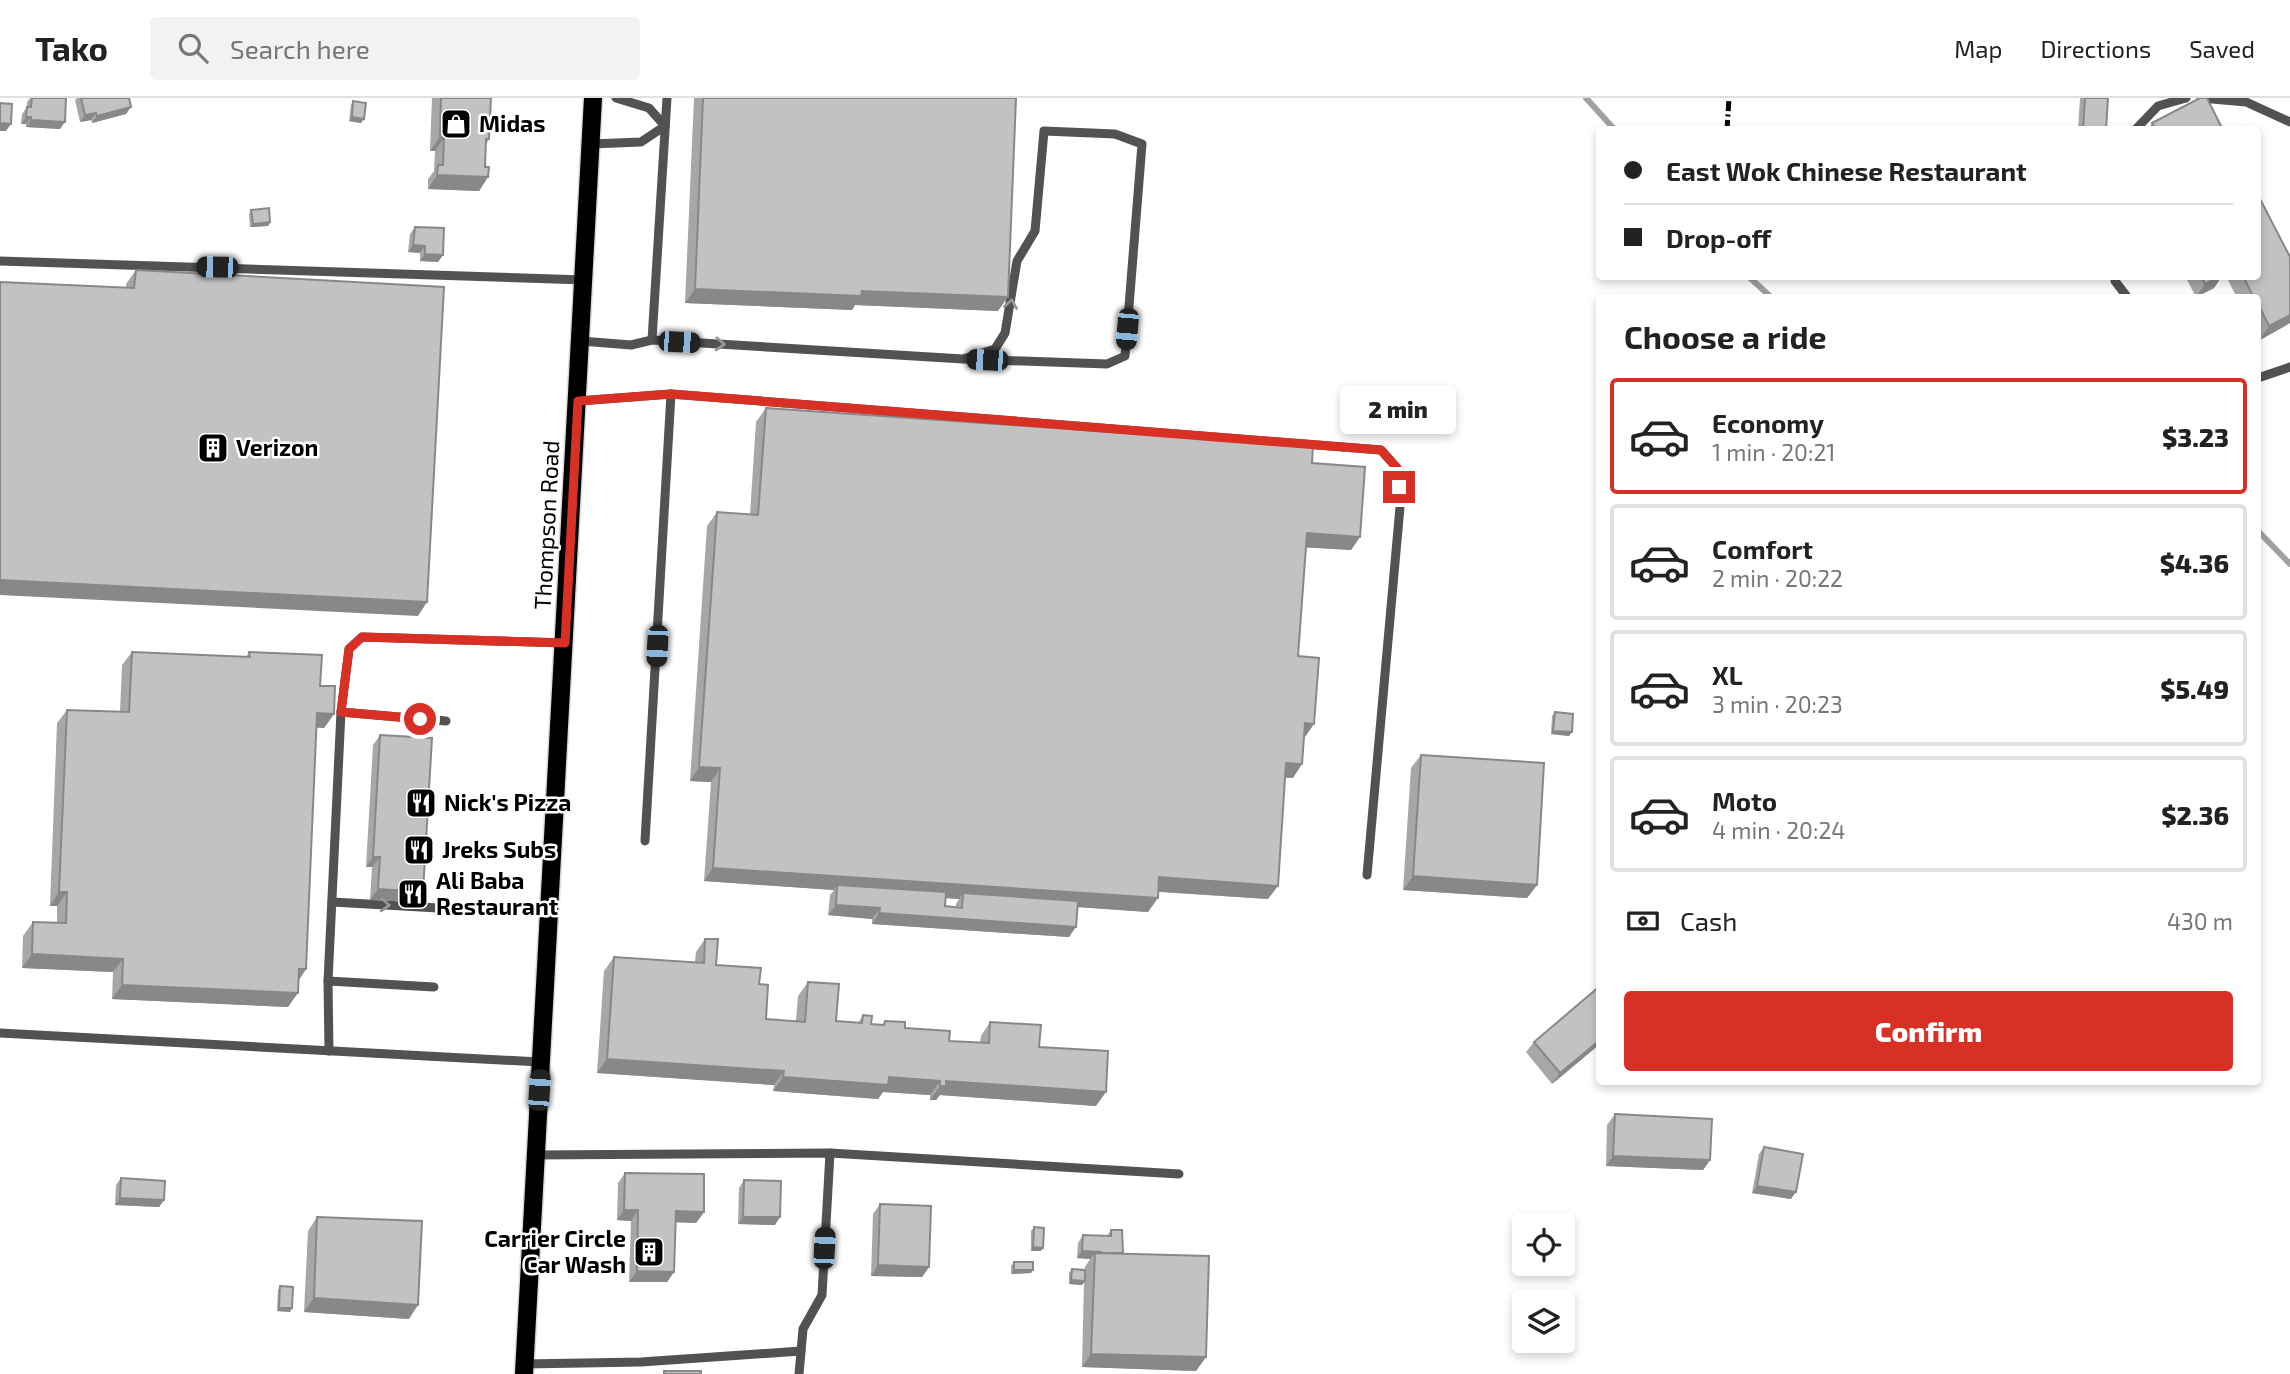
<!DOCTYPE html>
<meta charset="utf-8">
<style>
body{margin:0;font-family:"Exo 2",sans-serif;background:#f2f2f2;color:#222;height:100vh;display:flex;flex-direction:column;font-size:26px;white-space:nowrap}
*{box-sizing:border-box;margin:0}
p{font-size:23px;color:#767676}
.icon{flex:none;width:38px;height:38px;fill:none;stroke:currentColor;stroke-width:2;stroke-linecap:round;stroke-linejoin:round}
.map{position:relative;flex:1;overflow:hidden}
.panel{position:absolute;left:1596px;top:196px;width:665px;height:791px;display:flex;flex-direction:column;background:#fff;border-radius:7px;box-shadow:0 4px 10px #0003}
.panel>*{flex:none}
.guide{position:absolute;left:1596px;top:28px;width:665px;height:154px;border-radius:7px;box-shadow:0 4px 10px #0003;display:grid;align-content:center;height:154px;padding:0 28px;background:#fff}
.buttons{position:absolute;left:1512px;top:1115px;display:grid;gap:14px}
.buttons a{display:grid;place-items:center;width:63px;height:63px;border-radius:7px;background:#fff;box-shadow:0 4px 10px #0003;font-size:35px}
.end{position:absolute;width:32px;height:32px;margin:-16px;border:9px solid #d93025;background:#fff;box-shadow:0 0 0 4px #fff}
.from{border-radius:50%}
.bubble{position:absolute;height:49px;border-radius:7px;background:#fff;box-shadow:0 4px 10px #0003;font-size:23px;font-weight:800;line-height:49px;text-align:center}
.car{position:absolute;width:21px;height:42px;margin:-21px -10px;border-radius:9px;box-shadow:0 0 5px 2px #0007;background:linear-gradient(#222 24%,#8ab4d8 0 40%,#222 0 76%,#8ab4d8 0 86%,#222 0)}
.guide b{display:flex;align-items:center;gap:24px;height:66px;font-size:26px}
.guide b+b{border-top:2px solid #e0e0e0}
.guide i{width:18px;height:18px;background:#222}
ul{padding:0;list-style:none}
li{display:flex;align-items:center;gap:21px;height:116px;margin:0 14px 10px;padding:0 14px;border:4px solid #e0e0e0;border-radius:7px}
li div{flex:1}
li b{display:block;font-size:26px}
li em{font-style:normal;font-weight:800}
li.active{border-color:#d93025}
li>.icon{width:63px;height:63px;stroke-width:1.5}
h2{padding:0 28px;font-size:32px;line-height:84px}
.pay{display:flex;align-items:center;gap:18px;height:77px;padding:0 28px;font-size:26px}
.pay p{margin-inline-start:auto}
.action{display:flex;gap:14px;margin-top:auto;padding:14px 28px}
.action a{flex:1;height:80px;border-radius:7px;background:#d93025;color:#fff;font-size:28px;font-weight:800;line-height:80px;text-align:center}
header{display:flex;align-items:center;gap:42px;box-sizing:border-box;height:98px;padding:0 35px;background:#fff;border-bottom:2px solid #e0e0e0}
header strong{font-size:33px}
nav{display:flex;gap:38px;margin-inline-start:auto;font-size:24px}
.search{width:490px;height:63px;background:#f2f2f2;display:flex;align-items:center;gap:18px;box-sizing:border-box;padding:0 24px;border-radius:7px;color:#767676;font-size:26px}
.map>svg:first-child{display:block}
</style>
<header>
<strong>Tako</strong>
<div class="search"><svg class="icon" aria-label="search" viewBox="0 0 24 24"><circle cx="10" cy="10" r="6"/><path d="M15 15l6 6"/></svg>Search here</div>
<nav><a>Map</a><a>Directions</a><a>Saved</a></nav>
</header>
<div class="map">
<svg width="2290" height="1276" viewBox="0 0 2290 1276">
<rect width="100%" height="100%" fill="#fff"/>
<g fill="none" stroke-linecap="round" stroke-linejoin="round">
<g stroke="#a0a0a0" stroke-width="6">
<polyline points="1586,0 1615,32"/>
<polyline points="1748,178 1772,200"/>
<polyline points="2258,433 2290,466"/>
</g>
<g stroke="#dbdbdb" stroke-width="21">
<polyline id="primary" points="524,1276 593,0"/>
</g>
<g stroke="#525252" stroke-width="9">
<polyline points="2201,0 2246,4 2290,24"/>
<polyline points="2135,32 2158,8 2186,0"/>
<polyline points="591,46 641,44 665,28 649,10 616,0"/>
<polyline points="0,163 585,182"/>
<polyline points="2115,178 2115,183 2128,200"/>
<polyline points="652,242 667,0"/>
<polyline points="581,243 631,247 652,242 963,261 995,251 1005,235 1017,163 1035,133 1044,33 1115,36 1142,46 1125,258 1107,266 963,261"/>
<polyline points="2258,280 2290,269"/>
<polyline points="578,303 671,296 1381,352 1397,370 1400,409 1367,777"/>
<polyline points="341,614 446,623"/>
<polyline points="645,743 671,296"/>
<polyline points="332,804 438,810"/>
<polyline points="328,883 434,889"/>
<polyline points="0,935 540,964"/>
<polyline points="329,953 328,883 341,614 349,551 362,539 565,545"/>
<polyline points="534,1057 830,1055 1179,1076"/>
<polyline points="524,1266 641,1264 801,1253"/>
<polyline points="799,1276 803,1231 822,1197 830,1055"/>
</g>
<use href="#primary" stroke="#000" stroke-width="18"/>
<polyline stroke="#000" stroke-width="5" stroke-dasharray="10 3.5 2 3.5" stroke-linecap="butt" points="1727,32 1729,0"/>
</g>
<g fill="#a7a7a7" fill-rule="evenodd">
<polygon points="30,0 66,0 60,31 26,29 26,26 21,26 22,16 27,9 27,4"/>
<polygon points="77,0 129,0 126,16 92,25 91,22 80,24 75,2"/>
<polygon points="432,0 491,0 489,41 486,47 485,69 488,79 479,93 428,91 428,81 434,73 435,53 430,53"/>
<polygon points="694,0 1016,0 998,213 855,207 852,212 685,205"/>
<polygon points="2080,0 2108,0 2106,32 2078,32"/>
<polygon points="353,3 361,25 349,23 351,7"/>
<polygon points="2152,25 2223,32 2148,32"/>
<polygon points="251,112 270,124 268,128 250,129 249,116"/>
<polygon points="415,129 443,157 438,164 420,163 420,155 408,154 410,136"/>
<polygon points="136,172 418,518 126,190 126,186"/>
<polygon points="2185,178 2222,178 2214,190 2196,199"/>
<polygon points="2226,178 2258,178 2290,225 2260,242 2258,238 2258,200 2237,200"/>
<path d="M766,310L1312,365L1360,439L1351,452L1306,449L1298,558L1304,639L1293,680H1285L1268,801L1159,794L1148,814L1078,809L1069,839L872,826V821L828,817L830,797L834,792L704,783L711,684L690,683L707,428L717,414L750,416L756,324ZM945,800L959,801L956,806V809L945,808Z"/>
<polygon points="132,554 246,559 249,554 320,588 334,616 324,630 316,629 306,871 298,882 288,909 112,901 113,874 22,870 23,838 33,824 57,825 57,808 50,808 57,625 67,612 120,614 122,567"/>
<polygon points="1555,614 1569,638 1551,636 1552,618"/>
<polygon points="380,637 423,794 416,804 370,802 372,769 366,769 373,647"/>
<polygon points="1421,657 1537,787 1527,800 1403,792 1411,670"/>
<polygon points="705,841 716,867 759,886 766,921 796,923 798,898 808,884 836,923 858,925 863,917 871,926 882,927 885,923 949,943 980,945 981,938 990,924 1039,949 1096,1008 940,997 936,1002 930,1002 930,997 883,994 878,1001 773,993 774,987 597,975 604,873 614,859 695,864 696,854"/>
<polygon points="1534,944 1600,946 1552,986 1526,954"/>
<polygon points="1615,1016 1710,1062 1703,1072 1606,1068 1607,1027"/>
<polygon points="1764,1049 1791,1101 1752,1095 1759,1056"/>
<polygon points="625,1075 704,1114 696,1125 676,1124 674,1174 667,1184 629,1184 631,1123 617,1122 618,1085"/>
<polygon points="121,1080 164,1102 159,1109 115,1107 116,1087"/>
<polygon points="744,1082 775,1127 738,1126 739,1090"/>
<polygon points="880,1106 929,1169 922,1179 871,1178 873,1116"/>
<polygon points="317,1119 409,1221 304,1214 308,1133"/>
<polygon points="1034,1129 1041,1153 1031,1153 1031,1133"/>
<polygon points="1111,1132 1123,1155 1206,1259 1196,1273 1082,1269 1084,1183 1082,1187 1069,1186 1069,1175 1072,1171 1085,1172 1085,1169 1090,1161 1077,1160 1078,1145 1083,1137 1107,1138"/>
<polygon points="1014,1164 1033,1172 1031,1175 1011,1176 1011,1168"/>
<polygon points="280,1188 292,1210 290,1214 277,1213 278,1192"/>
</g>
<g fill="#888">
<polygon points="131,9 126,16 92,25 97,18"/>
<polygon points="96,15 91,22 80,24 85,17"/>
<polygon points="26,19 31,19 26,26 21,26"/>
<polygon points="352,19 364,21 361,25 349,23"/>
<polygon points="31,22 65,24 60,31 26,29"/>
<polygon points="0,25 11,26 6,33 0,33"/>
<polygon points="440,39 444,40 435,53 430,53"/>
<polygon points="437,77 488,79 479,93 428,91"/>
<polygon points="270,124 268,128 250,129 253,126"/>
<polygon points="413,147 425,148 420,155 408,154"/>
<polygon points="425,156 443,157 438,164 420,163"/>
<polygon points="2219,178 2222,178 2214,190 2196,199 2205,186"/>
<polygon points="695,191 862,193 1008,199 998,213 855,207 852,212 685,205"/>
<polygon points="2290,217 2290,225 2260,242 2269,228"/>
<polygon points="1307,435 1360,439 1351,452 1297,449"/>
<polygon points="0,482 427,504 418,518 0,497"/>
<polygon points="317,615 334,616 324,630 307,629"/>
<polygon points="1305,625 1314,626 1305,639"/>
<polygon points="1553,633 1572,634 1569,638 1551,636"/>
<polygon points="1286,665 1302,666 1293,680 1276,679"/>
<polygon points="699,669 720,670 711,684 690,683"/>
<polygon points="373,759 380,759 372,769 366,769"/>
<polygon points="713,770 1158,800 1148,814 963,801 963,795 959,801 837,793 837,787 834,792 704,783"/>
<polygon points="1413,778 1537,787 1527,800 1403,792"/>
<polygon points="1159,779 1278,788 1268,801 1150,793"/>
<polygon points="378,791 423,794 416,804 370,802"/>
<polygon points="59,794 67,794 57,808 50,808"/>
<polygon points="836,807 880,810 872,821 828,817"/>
<polygon points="879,815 1076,829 1069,839 872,826"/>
<polygon points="32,856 123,861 113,874 22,870"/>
<polygon points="299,871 306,871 297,885"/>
<polygon points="122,887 298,895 288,909 112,901"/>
<polygon points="1600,942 1600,946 1552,986 1560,975"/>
<polygon points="607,961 784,973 774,987 597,975"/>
<polygon points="783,979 889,979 940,983 930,997 883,994 878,1001 773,993"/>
<polygon points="946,983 1106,994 1096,1008 940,997 936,1002 930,1002 940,988"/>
<polygon points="1613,1058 1710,1062 1703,1072 1606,1068"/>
<polygon points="1757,1088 1796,1094 1791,1101 1752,1095"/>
<polygon points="120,1100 164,1102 159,1109 115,1107"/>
<polygon points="624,1112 638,1112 631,1123 617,1122"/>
<polygon points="676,1113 704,1114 696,1125 669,1124"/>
<polygon points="743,1119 780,1119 775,1127 738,1126"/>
<polygon points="1033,1149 1043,1150 1041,1153 1031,1153"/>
<polygon points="1082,1153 1101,1154 1096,1161 1095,1155 1090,1161 1077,1160"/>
<polygon points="878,1167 929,1169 922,1179 871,1178"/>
<polygon points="1014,1172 1033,1172 1031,1175 1011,1176"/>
<polygon points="637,1173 674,1174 667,1184 629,1184"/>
<polygon points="1071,1182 1085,1183 1082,1187 1069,1186"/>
<polygon points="314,1200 418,1207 409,1221 304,1214"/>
<polygon points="279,1210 292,1210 290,1214 277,1213"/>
<polygon points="1091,1256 1206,1259 1196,1273 1082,1269"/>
</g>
<g fill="#c2c2c2" stroke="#888" stroke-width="2">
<polygon points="32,0 66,0 65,24 31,22 31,19 26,19 27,9 31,9"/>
<polygon points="81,0 129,0 131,9 97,18 96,15 85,17"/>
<polygon points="441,0 491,0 489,41 486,41 485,69 489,69 488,79 437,77 438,67 443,67 444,40 440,39"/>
<polygon points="703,0 1016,0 1008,199 862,193 861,198 695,191"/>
<polygon points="2085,0 2108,0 2106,32 2083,32"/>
<polygon points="2200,0 2207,0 2223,32 2156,32 2152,25"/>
<polygon points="353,3 366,5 364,21 352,19"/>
<polygon points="0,5 12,6 11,26 0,25"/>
<polygon points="2258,97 2290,159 2290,217 2269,228 2258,206 2258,200 2254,200 2243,178 2258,178"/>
<polygon points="269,110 270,124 253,126 251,112"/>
<polygon points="415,129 444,130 443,157 425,156 425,148 413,147"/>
<polygon points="136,172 444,189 427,504 0,482 0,184 134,190"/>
<polygon points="2202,178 2219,178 2205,186"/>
<polygon points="766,310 1313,348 1312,365 1365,369 1360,439 1307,435 1298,558 1319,560 1314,626 1305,625 1302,666 1286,665 1278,788 1159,779 1158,800 713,770 720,670 699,669 717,414 758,417"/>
<polygon points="132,554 250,559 249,554 322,557 320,588 335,588 334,616 317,615 306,871 299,871 298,895 122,887 123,861 32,856 33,824 66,825 67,794 59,794 67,612 129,614"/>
<polygon points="1555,614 1573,616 1572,634 1553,633"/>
<polygon points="380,637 432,640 423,794 378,791 380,759 373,759"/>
<polygon points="1421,657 1544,665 1537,787 1413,778"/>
<polygon points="837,787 946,794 945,808 962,810 963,795 1078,803 1076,829 879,815 880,810 836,807"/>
<polygon points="705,841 718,841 716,867 761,870 759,886 768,887 766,921 805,924 808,884 839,886 836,923 862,925 863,917 872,918 871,926 884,927 885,923 905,924 905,930 950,933 949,943 989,945 990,924 1041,927 1039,949 1108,953 1106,994 946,983 946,988 940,988 940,983 889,979 888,987 783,979 784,973 607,961 614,859 704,865"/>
<polygon points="1600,888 1600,942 1560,975 1534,944"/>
<polygon points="1615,1016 1712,1021 1710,1062 1613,1058"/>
<polygon points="1764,1049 1803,1056 1796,1094 1757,1088"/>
<polygon points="625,1075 704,1076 704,1114 676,1113 674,1174 637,1173 638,1112 624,1112"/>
<polygon points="121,1080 165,1083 164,1102 120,1100"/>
<polygon points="744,1082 781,1083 780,1119 743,1119"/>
<polygon points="880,1106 931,1108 929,1169 878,1167"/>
<polygon points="317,1119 422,1123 418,1207 314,1200"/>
<polygon points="1034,1129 1044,1130 1043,1150 1033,1149"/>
<polygon points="1111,1132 1122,1132 1123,1155 1101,1155 1101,1154 1082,1153 1083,1137 1111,1138"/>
<polygon points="1095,1155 1209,1158 1206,1259 1091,1256"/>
<rect x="1014" y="1164" width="19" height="8"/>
<polygon points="1072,1171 1085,1172 1085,1183 1071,1182"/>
<polygon points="280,1188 293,1189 292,1210 279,1210"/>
<rect x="664" y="1273" width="37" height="3"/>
</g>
<defs><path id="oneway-chevron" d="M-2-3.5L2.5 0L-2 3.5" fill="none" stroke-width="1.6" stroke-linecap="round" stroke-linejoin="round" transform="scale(1.75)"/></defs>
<g stroke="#979797">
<use href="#oneway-chevron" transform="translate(1011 206) rotate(-81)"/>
<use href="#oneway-chevron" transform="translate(720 246) rotate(3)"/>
<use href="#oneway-chevron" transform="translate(385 807) rotate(3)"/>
</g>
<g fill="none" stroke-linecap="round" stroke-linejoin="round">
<polyline stroke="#d93025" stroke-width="9" points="420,621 341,614 349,551 362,539 565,545 578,303 671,296 1381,352 1397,370 1399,389"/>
</g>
<defs>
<g id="shop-square" transform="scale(1.575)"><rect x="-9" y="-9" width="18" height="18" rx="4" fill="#000" stroke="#fff"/><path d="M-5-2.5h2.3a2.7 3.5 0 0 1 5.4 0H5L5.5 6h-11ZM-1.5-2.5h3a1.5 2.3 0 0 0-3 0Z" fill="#fff"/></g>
<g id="building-square" transform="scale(1.575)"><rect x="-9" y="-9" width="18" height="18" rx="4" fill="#000" stroke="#fff"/><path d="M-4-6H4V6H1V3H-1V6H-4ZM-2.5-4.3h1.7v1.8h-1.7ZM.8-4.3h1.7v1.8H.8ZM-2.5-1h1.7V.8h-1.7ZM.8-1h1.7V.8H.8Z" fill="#fff"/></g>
<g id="restaurant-square" transform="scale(1.575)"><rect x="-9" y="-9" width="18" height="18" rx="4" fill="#000" stroke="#fff"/><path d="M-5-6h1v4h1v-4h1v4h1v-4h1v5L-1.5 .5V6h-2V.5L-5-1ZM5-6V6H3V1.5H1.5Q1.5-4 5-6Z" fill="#fff"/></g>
</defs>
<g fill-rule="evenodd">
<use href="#shop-square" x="456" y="26"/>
<use href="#building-square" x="213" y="350"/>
<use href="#restaurant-square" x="421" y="705"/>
<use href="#restaurant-square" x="419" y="752"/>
<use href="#restaurant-square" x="413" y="796"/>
<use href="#building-square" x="649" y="1154"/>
</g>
<g text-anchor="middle" stroke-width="5" stroke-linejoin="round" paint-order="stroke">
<g font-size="23" font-weight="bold" fill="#000" stroke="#fff" text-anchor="start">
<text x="479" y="34">Midas</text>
<text x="236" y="358">Verizon</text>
<text x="444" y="713">Nick's Pizza</text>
<text x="442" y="760">Jreks Subs</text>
<text x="436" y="791">Ali Baba<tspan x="436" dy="26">Restaurant</tspan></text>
<text x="626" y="1149" text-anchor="end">Carrier Circle<tspan x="626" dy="26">Car Wash</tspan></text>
</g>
<g font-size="23" fill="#000" stroke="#fff">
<text transform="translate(547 427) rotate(-87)" y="8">Thompson Road</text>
</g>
</g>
</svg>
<div class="buttons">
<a><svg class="icon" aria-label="locate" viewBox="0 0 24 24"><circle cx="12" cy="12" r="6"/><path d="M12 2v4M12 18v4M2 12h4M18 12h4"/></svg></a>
<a><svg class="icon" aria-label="layers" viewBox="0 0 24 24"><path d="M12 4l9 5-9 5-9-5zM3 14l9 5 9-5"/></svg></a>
</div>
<i class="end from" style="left:420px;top:621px"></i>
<i class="end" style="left:1399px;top:389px"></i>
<div class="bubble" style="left:1340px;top:287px;width:116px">2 min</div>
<i class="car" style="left:217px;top:169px;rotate:271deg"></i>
<i class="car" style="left:1127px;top:231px;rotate:185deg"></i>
<i class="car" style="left:679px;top:244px;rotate:93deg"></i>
<i class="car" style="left:987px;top:262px;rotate:272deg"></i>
<i class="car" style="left:657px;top:548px;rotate:183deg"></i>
<i class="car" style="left:539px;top:992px;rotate:4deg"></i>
<i class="car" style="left:824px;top:1150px;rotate:3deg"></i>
<div class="guide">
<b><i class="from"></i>East Wok Chinese Restaurant</b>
<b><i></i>Drop-off</b>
</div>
<section class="panel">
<h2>Choose a ride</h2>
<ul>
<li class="active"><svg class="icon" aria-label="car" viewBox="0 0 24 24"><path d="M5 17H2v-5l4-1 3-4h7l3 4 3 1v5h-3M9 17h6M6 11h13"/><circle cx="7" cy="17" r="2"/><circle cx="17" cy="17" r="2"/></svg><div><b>Economy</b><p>1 min · 20:21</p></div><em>$3.23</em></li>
<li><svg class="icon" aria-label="car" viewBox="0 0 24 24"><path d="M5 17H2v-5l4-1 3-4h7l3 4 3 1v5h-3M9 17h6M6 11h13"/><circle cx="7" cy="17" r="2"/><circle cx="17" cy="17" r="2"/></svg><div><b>Comfort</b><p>2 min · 20:22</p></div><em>$4.36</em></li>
<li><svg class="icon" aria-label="car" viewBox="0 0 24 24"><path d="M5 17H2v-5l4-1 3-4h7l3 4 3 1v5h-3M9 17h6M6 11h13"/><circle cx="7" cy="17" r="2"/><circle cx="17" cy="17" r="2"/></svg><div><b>XL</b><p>3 min · 20:23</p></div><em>$5.49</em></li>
<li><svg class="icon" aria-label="car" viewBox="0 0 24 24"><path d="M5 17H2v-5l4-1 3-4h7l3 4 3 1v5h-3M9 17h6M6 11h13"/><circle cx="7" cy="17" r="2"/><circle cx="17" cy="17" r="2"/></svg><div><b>Moto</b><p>4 min · 20:24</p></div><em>$2.36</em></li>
</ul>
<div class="pay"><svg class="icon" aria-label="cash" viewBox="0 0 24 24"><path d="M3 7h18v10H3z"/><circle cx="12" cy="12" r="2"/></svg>Cash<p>430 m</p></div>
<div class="action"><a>Confirm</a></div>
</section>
</div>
